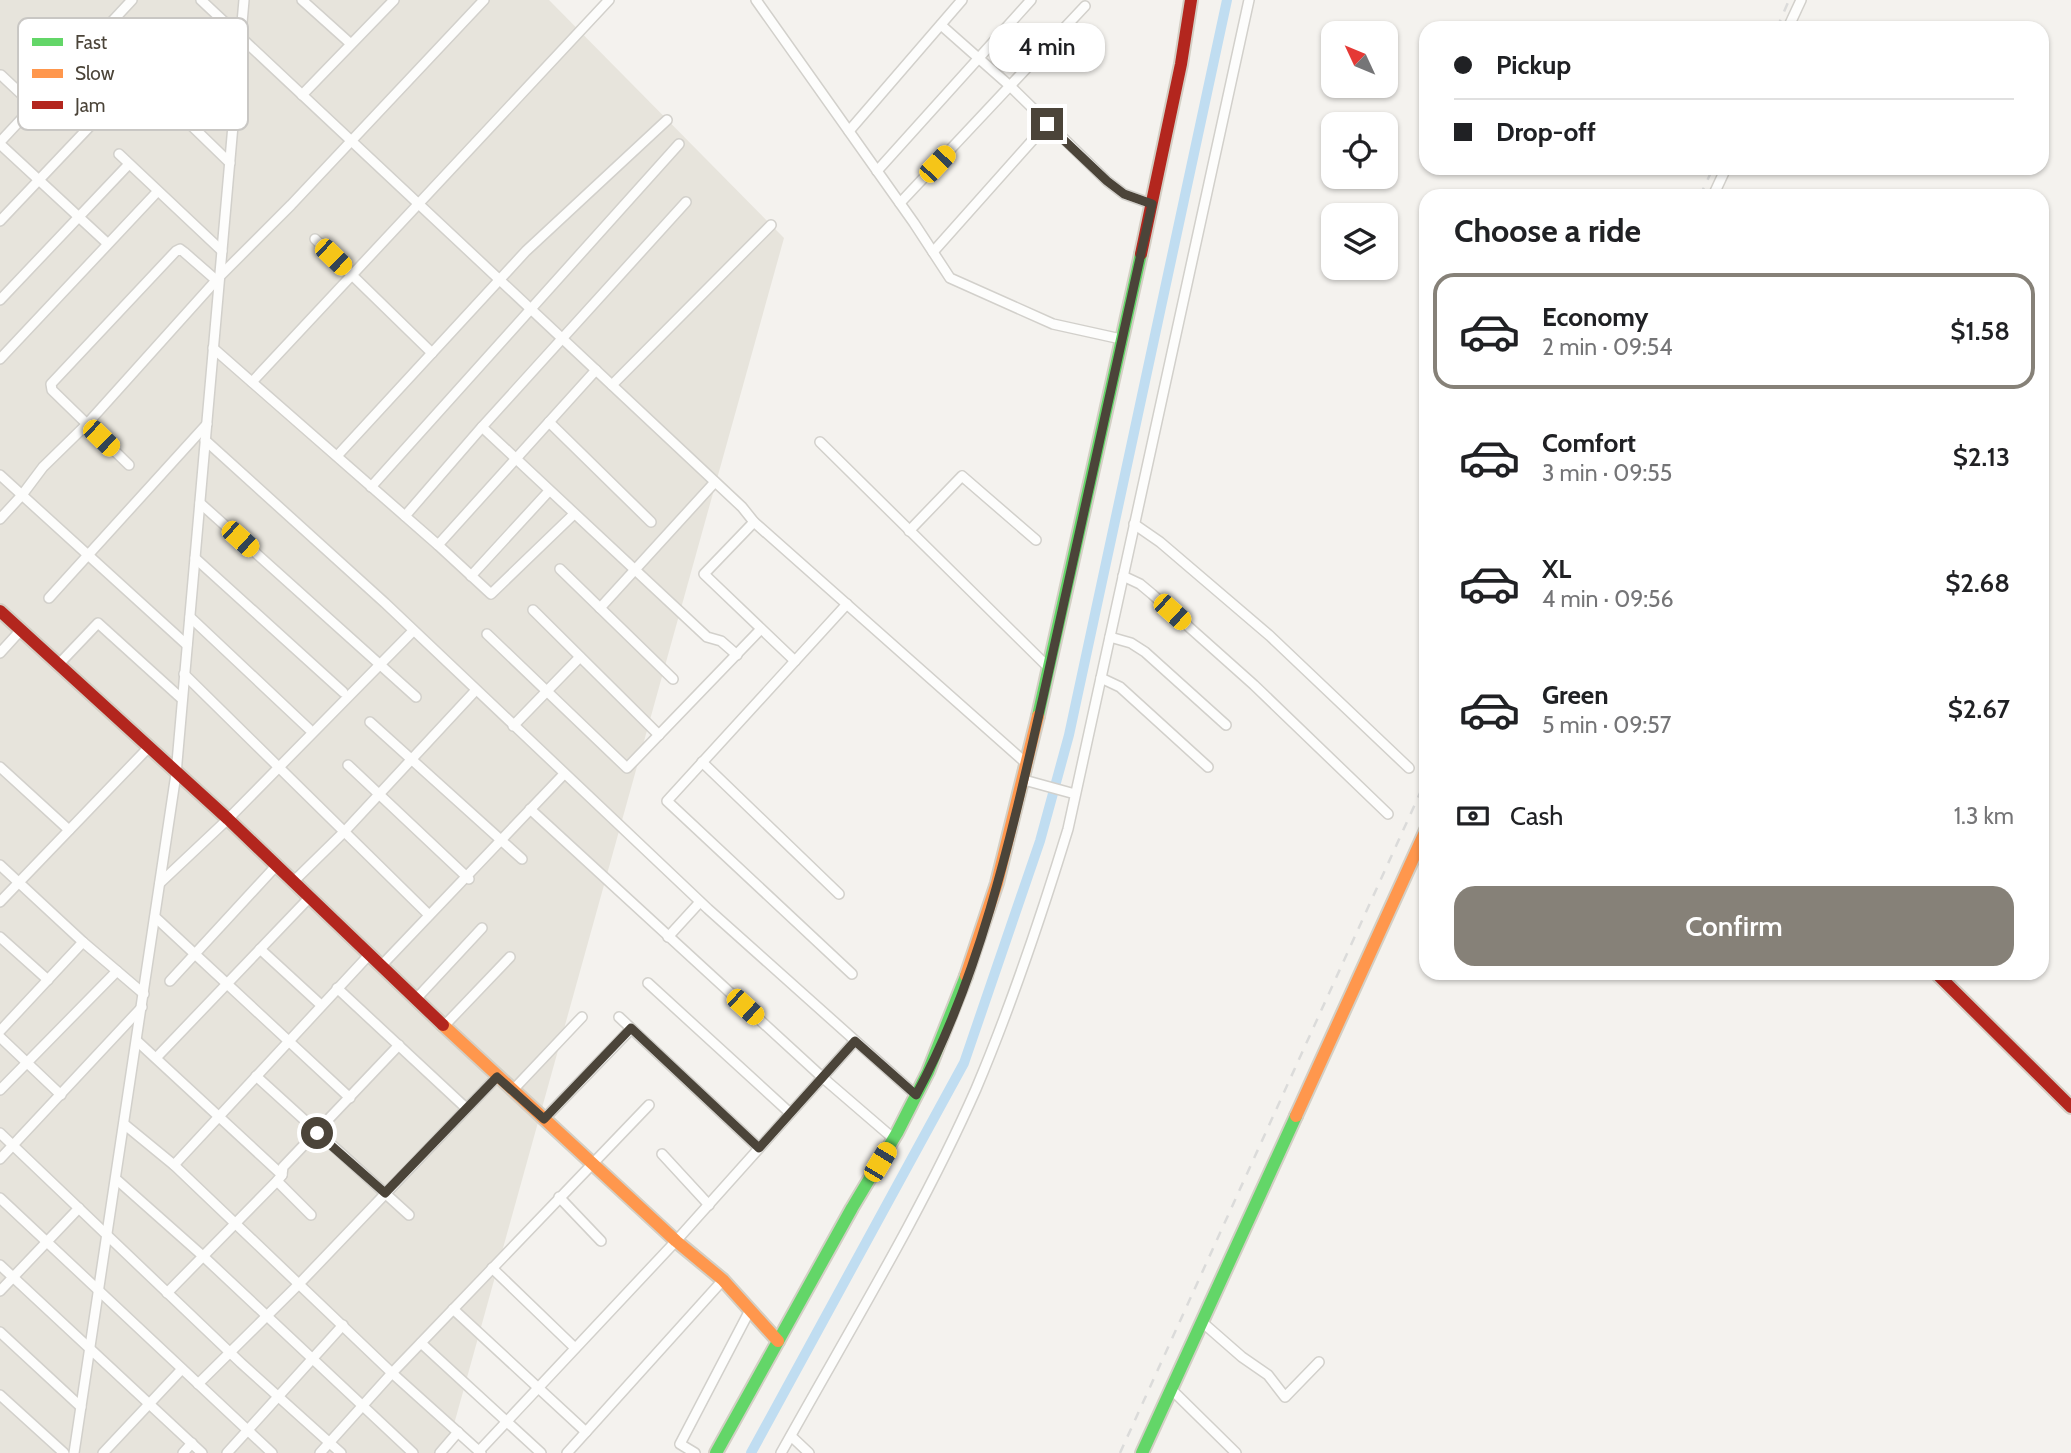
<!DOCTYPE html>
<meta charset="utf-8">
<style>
body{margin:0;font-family:Cabin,sans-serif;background:#f2f2f2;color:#202124;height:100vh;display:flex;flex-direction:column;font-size:26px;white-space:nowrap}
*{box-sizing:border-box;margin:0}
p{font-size:23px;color:#757577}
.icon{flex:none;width:38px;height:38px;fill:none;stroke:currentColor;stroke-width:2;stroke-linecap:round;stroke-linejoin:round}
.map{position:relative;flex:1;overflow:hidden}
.panel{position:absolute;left:1419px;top:189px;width:630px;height:791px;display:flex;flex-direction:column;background:#fff;border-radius:21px;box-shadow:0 2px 5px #0004}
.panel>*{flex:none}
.hud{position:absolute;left:1419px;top:21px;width:630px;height:154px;border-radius:21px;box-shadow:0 2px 5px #0004;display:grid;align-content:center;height:154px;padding:0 35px;background:#fff}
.needle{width:46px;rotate:314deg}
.fabs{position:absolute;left:1321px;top:21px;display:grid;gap:14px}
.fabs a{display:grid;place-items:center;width:77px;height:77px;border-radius:14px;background:#fff;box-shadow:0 2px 5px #0004;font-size:35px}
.end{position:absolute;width:32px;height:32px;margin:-16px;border:9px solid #4b4439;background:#fff;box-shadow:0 0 0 4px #fff}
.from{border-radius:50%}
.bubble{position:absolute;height:49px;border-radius:21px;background:#fff;box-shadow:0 2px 5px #0004;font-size:23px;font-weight:600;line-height:49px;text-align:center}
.car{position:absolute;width:21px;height:42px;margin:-21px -10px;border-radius:9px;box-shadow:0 0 5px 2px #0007;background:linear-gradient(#f5c518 24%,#345 0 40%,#f5c518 0 76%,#345 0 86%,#f5c518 0)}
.hud b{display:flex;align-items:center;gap:24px;height:66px;font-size:26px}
.hud b+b{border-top:2px solid #e0e0e0}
.hud i{width:18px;height:18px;background:#202124}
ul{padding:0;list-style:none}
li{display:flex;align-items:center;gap:21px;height:116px;margin:0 14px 10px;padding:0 21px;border:4px solid transparent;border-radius:21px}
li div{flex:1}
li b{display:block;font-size:26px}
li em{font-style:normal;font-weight:600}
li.on{border-color:#868178}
li>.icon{width:63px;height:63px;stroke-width:1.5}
h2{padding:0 35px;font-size:32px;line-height:84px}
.pay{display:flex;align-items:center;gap:18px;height:77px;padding:0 35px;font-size:26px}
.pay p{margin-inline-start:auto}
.primary-button{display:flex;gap:14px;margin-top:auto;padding:14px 35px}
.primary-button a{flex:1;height:80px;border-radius:21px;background:#868178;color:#fff;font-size:28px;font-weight:600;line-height:80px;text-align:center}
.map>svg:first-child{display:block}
</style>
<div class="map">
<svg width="2071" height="1453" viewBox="0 0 2071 1453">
<rect width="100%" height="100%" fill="#f4f2ee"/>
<polygon fill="#e7e4dc" points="0,0 549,0 784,238 446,1453 0,1453"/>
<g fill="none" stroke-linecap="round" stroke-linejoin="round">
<polyline stroke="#c0ddf1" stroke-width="10" points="751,1453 964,1063 1040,841 1069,735 1227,0"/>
<g stroke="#d2d0cb" stroke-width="12">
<g id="street">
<polyline points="201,0 742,507 754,522 1027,764"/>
<polyline points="302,0 351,44"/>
<polyline points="756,0 914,223 950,278 1053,324 1121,339"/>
<polyline points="941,25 1010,86 1107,181 1124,194 1152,204"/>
<polyline points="1788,28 1801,0"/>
<polyline points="98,35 230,163"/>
<polyline points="1,75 34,106"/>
<polyline points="302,95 394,0"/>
<polyline points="849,131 962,0"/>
<polyline points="0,142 132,0"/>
<polyline points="0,144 107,243"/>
<polyline points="119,154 222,251"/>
<polyline points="877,171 1031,0"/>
<polyline points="1713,196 1726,168"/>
<polyline points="686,202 482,427 707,637 721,641 737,655"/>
<polyline points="900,203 1085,6"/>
<polyline points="0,221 91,125"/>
<polyline points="315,239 432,353"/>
<polyline points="933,252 1047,124"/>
<polyline points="0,300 129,164"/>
<polyline points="213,348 438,545"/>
<polyline points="0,359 157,192"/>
<polyline points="252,382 609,0"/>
<polyline points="612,385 771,225"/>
<polyline points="549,422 651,522"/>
<polyline points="205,440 385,603 708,909 916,1095"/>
<polyline points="820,442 1049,668"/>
<polyline points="337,456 526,251 667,120"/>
<polyline points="129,465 52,390 51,384 176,251 180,249 184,252 216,280"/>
<polyline points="0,475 187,645"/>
<polyline points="371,487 679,144"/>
<polyline points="200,503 416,697"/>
<polyline points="574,514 491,594 438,545 596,370"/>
<polyline points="405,516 482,427"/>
<polyline points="0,519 22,495 43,467 87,424 220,276 291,205 484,0"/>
<polyline points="754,522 704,574 795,661"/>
<polyline points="1134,524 1160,542 1270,636 1409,768"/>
<polyline points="909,531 962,476 1036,540"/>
<polyline points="195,558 343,692"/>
<polyline points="560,569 673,679"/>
<polyline points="471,576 549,491"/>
<polyline points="1123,576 1140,584 1152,594 1254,685 1388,814"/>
<polyline points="49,598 207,424"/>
<polyline points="847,604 667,801 852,974"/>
<polyline points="600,608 715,482"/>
<polyline points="533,610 659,735"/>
<polyline points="190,617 309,729"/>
<polyline points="487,634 627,768 761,629"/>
<polyline points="1110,637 1131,643 1145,652 1226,725"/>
<polyline points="0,653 20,631"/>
<polyline points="58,665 98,623 182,699"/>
<polyline points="184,674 429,915"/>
<polyline points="1101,678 1120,687 1208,767"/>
<polyline points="370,722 522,859"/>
<polyline points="513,726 580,657"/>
<polyline points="702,762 839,894"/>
<polyline points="348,765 469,879"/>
<polyline points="0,767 69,830"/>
<polyline points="1024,780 1075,794"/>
<polyline points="530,809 822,1077 894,1139"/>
<polyline points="0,865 83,942 144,994"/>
<polyline points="293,882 344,832 476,690"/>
<polyline points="160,883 228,819 413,631"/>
<polyline points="0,902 149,747"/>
<polyline points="155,917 350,1098"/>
<polyline points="0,937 48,980"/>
<polyline points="668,937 700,902"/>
<polyline points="260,949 321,1005"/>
<polyline points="381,966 564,774"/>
<polyline points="170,981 276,866"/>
<polyline points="648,983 790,1113"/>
<polyline points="337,988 466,1108"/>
<polyline points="416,999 482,928"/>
<polyline points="619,1017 759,1148"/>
<polyline points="444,1026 510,957"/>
<polyline points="0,1031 83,942"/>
<polyline points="0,1037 61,1095"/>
<polyline points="137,1041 282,1175"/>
<polyline points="156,1058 310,897"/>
<polyline points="256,1076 409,1215"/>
<polyline points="0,1090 117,971"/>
<polyline points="512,1091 582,1017"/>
<polyline points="544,1119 631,1029"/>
<polyline points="124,1124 174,1165 392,1373 481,1453"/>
<polyline points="0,1133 241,1363 341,1453"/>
<polyline points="662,1154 709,1205"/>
<polyline points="0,1159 142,1007"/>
<polyline points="174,1165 368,956"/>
<polyline points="116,1179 204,1257 413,1453"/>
<polyline points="277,1181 311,1215"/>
<polyline points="559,1197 601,1241"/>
<polyline points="0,1198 272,1453"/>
<polyline points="0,1265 202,1453"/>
<polyline points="492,1268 575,1348"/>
<polyline points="0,1291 79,1208"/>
<polyline points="167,1293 277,1181 282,1175 283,1167 399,1045"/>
<polyline points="453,1309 586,1432"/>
<polyline points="1202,1322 1242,1357 1268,1375 1285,1397 1319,1362"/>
<polyline points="0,1332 81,1407"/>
<polyline points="421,1343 541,1453"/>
<polyline points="198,1384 299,1284 497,1077"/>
<polyline points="1171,1389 1236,1453"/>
<polyline points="0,1395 64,1453"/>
<polyline points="791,1436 809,1453"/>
<polyline points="479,1451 676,1241 855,1041"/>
<polyline points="74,1453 176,774 244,0"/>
<polyline points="103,1453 182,1369"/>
<polyline points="183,1453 192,1443"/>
<polyline points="227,1453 343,1325"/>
<polyline points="320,1453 392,1373 649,1105"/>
<polyline points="440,1453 458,1432"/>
<polyline points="567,1453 723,1280"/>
<polyline points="695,1453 680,1444 750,1310"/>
<path d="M781,1453C847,1334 921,1214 976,1089C1012,1004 1041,917 1068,829L1249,0"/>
</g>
</g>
<g stroke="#d3cfc5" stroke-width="16">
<g id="fast">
<polyline points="1038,716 1141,254"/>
<polyline points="716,1453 852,1208 897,1133 928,1072 966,976"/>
<polyline points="1142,1453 1296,1116"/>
</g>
</g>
<g stroke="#d3cfc5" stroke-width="16">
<g id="slow">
<polyline points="966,976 997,883 1038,716"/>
<polyline points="443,1025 676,1241 723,1280 778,1341"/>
<polyline points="1296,1116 1426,830"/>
</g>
</g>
<g stroke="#d3cfc5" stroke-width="16">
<g id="jam">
<polyline points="1141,254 1181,64 1191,0"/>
<polyline points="0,611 228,819 443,1025"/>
<polyline points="1936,973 2071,1107"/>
</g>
</g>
<use href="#street" stroke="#fdfdfc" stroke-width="9"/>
<use href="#fast" stroke="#63d668" stroke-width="12"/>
<use href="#slow" stroke="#ff974d" stroke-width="12"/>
<use href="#jam" stroke="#b3261e" stroke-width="12"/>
<g stroke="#dbdbda" stroke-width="2.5" stroke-dasharray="9 9" stroke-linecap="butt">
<polyline points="1777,28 1789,0"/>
<polyline points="1700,196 1713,168"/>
<polyline points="1120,1453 1426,780"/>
</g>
</g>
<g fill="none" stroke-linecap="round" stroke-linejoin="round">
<path stroke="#4b4439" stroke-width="9" d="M317,1133L385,1193L497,1077L544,1119L631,1028L759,1148L855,1041L916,1095C981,976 1013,828 1043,697C1080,533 1115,368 1152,204L1124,194L1107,181L1047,124"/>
</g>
<rect x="18" y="18" width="230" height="112" rx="10" fill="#fff" stroke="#c9c7c4" stroke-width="2"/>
<rect x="32" y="38" width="31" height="8" fill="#63d668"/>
<rect x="32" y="69" width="31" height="9" fill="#ff974d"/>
<rect x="32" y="101" width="31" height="8" fill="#b3261e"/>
<g font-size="19" fill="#4b4439">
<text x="75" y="49">Fast</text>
<text x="75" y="80">Slow</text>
<text x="75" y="112">Jam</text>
</g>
</svg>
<div class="fabs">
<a><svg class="needle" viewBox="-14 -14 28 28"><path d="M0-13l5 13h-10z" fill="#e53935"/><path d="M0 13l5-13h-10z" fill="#757577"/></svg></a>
<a><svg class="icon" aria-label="locate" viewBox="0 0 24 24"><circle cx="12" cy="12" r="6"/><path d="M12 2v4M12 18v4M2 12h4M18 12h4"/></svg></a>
<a><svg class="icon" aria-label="layers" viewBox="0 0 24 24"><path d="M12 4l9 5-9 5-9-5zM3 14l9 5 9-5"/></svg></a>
</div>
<i class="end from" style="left:317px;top:1133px"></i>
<i class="end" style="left:1047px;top:124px"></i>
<div class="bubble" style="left:989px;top:23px;width:116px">4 min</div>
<i class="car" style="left:937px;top:164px;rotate:43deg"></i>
<i class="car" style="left:333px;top:257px;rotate:134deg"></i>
<i class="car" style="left:101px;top:438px;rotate:134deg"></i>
<i class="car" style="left:240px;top:539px;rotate:132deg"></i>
<i class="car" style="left:1172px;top:612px;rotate:132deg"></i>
<i class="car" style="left:745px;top:1007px;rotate:132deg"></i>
<i class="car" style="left:880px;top:1162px;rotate:31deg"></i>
<div class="hud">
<b><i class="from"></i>Pickup</b>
<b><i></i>Drop-off</b>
</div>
<section class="panel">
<h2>Choose a ride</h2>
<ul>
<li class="on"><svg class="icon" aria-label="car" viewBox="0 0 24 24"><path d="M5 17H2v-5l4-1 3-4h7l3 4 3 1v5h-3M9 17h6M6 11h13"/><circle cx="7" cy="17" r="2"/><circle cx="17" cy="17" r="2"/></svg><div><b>Economy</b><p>2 min · 09:54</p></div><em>$1.58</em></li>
<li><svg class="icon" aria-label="car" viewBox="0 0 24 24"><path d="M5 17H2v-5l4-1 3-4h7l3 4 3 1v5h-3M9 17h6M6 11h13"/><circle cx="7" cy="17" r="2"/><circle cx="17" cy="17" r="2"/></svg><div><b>Comfort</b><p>3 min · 09:55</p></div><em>$2.13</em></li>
<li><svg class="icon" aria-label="car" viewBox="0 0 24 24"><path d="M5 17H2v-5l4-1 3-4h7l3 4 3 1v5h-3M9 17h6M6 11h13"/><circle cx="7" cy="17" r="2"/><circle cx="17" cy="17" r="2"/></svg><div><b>XL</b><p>4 min · 09:56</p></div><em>$2.68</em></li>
<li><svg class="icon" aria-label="car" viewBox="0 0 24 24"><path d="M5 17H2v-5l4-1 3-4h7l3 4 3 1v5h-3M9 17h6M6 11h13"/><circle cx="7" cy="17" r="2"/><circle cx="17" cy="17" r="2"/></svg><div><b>Green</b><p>5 min · 09:57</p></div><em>$2.67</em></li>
</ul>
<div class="pay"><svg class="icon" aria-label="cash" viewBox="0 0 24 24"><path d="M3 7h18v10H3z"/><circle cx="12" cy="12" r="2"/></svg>Cash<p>1.3 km</p></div>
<div class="primary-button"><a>Confirm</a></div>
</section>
</div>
